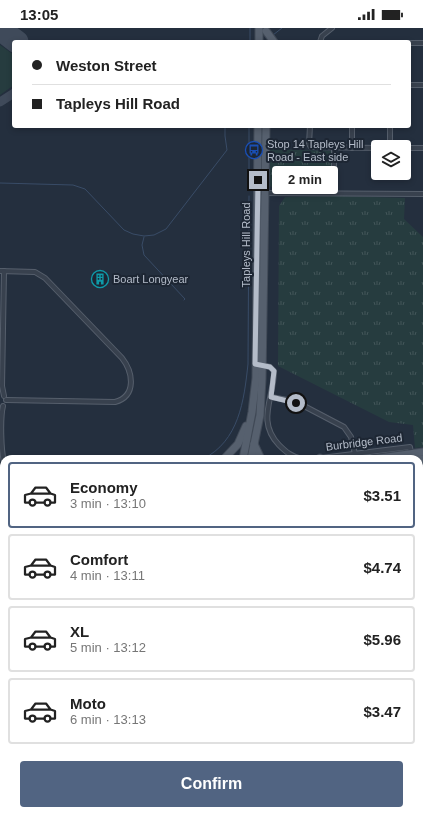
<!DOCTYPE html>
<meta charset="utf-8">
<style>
body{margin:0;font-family:Helvetica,sans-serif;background:#f6f6f6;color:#222;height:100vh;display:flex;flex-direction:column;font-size:15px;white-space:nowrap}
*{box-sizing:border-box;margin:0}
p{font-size:13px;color:#767676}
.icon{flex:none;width:22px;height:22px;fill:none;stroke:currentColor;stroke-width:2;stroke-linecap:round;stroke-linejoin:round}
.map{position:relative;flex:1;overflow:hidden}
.side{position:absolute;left:0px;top:427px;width:423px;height:360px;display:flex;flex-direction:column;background:#fff;border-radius:12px 12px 0 0;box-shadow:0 2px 6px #0003}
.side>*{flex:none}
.guide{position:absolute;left:12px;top:12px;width:399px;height:88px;border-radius:4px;box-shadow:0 2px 6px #0003;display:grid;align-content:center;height:88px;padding:0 20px;background:#fff}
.tools{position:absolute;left:371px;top:112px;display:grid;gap:8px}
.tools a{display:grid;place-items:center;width:40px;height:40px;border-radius:4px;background:#fff;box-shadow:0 2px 6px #0003;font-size:20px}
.end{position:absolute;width:18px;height:18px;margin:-9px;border:5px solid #b4bcc9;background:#111;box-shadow:0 0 0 2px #111}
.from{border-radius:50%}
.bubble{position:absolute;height:28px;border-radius:4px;background:#fff;box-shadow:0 2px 6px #0003;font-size:13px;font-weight:600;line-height:28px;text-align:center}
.guide b{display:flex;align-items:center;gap:14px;height:38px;font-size:15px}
.guide b+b{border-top:1px solid #e0e0e0}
.guide i{width:10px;height:10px;background:#222}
ul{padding:7px 0 0;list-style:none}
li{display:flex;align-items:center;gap:12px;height:66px;margin:0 8px 6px;padding:0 12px;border:2px solid #e0e0e0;border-radius:4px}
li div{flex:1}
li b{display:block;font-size:15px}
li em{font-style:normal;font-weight:600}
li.active{border-color:#516482}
li>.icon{width:36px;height:36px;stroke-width:1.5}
.button{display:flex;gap:8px;margin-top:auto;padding:8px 20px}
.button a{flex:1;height:46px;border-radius:4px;background:#516482;color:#fff;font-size:16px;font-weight:600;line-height:46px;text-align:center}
.status{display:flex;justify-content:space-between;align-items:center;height:28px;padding:0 20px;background:#fff;direction:ltr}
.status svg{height:11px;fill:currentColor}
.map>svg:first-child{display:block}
</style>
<div class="status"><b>13:05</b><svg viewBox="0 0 49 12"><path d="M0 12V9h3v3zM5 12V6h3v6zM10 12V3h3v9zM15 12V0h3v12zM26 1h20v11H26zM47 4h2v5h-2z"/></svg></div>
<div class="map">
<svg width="423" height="787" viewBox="0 0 423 787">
<defs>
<pattern id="park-tufts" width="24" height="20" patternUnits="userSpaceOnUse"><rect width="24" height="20" fill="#263c3f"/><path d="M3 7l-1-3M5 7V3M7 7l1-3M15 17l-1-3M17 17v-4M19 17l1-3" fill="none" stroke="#435659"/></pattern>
<pattern id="water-waves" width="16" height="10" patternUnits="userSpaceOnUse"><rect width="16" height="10" fill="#394c67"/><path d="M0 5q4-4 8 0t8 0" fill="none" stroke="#53647b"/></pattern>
</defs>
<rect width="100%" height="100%" fill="#242f3e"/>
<polygon fill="#263c3f" points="0,17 14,27 14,57 0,67"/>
<g fill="url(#park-tufts)">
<polygon points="270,121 332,123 333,161 273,160 270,158"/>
<polygon points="338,168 405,170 404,191 423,209 423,419 415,420 413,397 389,394 278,338 279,178 285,169"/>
<polygon points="419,530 423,530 423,604 419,605"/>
<polygon points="0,587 4,587 4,783 59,783 56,787 0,787"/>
</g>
<g fill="url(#water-waves)">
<polygon points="419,558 423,559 423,576 419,577"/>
<polygon points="4,777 4,783 29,783 29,787 0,787"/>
</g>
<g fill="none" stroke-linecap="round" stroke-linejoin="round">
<g stroke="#394c67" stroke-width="1">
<polyline points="273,7 282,0"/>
<polyline points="248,14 250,12 250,0"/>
<polyline points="0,155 73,157 85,161 124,202 133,206 144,208 154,207 166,201 227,122 225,108 225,98"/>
<polyline points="249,162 249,98"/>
<polyline points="144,209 142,217 144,227 185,271 184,272"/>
<path d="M203,431C239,413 244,373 248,336L249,168"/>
</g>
<polyline stroke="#3f4a5a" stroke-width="9" points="0,74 14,65"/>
<polyline stroke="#3f4a5a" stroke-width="23" points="0,1 17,14"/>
<g stroke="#565f6c" stroke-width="6">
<g id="street">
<polyline points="320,14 322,8 332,0"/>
<polyline points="409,15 423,15"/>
<polyline points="409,57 423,57"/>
<polyline points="310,98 309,116 311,119 378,120"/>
<polyline points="390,119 390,98"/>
<polyline points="334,120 334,165"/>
<polyline points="352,120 352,98"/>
<polyline points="404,120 423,120"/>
<polyline points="258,165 423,166"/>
<path d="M0,243L35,244L45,250L122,330C133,344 137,368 115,374L6,372"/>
<polyline points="4,243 2,358 4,368"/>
<path d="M261,337L270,339L274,343C274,370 256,393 279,417C286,424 292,429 302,431"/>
<polyline points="271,369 287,372 304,378 344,399 351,409 355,426"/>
<path d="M3,378C0,390 1,422 4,434"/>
<polyline points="313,431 410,419 411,425"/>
<polyline points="419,452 423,454"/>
<polyline points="0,459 4,459"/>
<polyline points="0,500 4,500"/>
<polyline points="419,504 423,504"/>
<polyline points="0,541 4,541"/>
<polyline points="0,582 4,582"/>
<polyline points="419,634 423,634"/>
<polyline points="419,731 423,726"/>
<polyline points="345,783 377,787"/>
<polyline points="83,787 87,783"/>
<polyline points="141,787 141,783"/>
<polyline points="406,787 406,783"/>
</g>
</g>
<g stroke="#414a57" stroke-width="9">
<g id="primary">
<polyline points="266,3 274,14"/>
<polyline points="259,14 259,0"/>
<polyline points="254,416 261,431"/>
<polyline points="320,430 321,431"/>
<polyline points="224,431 238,416 246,398"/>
<polyline points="243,431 252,384 256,350 258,98"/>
<polyline points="251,431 260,387 262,351 266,98"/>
<polyline points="373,431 423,424"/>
<polyline points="419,431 423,431"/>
<polyline points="0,445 4,445"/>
<polyline points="0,452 4,452"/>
<polyline points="200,787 200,783"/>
<polyline points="205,787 206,783"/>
</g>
</g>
<use href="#street" stroke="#38414e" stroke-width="4"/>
<use href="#primary" stroke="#56606e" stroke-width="7"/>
</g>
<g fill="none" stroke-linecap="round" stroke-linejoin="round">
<polyline stroke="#b4bcc9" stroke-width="5" points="258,152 255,336 270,339 274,343 271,369 296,375"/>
</g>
<defs>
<g id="bus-ring" transform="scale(0.9)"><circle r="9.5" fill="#1d2633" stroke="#1a4fb4" stroke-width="1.5"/><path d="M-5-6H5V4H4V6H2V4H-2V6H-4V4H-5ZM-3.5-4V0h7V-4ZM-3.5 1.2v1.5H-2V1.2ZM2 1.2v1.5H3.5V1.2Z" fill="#1a4fb4"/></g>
<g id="building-ring" transform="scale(0.9)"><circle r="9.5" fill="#1d2633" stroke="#0f9aa8" stroke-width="1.5"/><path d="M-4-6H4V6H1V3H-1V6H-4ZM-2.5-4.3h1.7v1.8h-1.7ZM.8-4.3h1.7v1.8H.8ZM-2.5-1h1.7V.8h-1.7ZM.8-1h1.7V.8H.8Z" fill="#0f9aa8"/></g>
</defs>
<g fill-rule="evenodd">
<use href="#bus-ring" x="254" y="122"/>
<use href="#building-ring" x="100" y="251"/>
</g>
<g text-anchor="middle" stroke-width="4" stroke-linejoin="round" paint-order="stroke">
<g font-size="11" fill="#b4bcc9" stroke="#1d2633" text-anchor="start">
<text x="267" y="120">Stop 14 Tapleys Hill<tspan x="267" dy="13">Road - East side</tspan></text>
<text x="113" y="255">Boart Longyear</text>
</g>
<g font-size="11" fill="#b4bcc9" stroke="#1d2633">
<text transform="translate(246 217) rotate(-90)" y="4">Tapleys Hill Road</text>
<text transform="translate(364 414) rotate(-7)" y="4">Burbridge Road</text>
</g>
</g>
</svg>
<div class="tools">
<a><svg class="icon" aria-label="layers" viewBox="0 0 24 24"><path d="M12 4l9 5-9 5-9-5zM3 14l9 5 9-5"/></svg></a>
</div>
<i class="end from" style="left:296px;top:375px"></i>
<i class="end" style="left:258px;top:152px"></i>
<div class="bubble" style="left:272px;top:138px;width:66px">2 min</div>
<div class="guide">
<b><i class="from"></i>Weston Street</b>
<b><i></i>Tapleys Hill Road</b>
</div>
<section class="side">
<ul>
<li class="active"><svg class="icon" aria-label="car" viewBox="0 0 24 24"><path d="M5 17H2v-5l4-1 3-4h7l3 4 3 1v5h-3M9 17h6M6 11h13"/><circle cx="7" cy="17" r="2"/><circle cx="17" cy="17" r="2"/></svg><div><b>Economy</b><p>3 min · 13:10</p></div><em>$3.51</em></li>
<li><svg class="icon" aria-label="car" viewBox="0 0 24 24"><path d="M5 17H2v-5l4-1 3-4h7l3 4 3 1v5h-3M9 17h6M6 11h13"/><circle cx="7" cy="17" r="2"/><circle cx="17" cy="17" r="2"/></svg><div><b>Comfort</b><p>4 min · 13:11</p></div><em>$4.74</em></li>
<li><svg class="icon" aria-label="car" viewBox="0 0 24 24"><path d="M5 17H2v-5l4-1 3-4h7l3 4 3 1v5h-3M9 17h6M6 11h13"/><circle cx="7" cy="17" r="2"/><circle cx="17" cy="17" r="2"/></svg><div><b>XL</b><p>5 min · 13:12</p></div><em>$5.96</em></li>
<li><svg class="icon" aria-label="car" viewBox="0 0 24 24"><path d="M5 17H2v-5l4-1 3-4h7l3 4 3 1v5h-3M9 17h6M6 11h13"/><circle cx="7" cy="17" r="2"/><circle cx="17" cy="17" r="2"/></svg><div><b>Moto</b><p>6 min · 13:13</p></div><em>$3.47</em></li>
</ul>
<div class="button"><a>Confirm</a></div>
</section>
</div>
